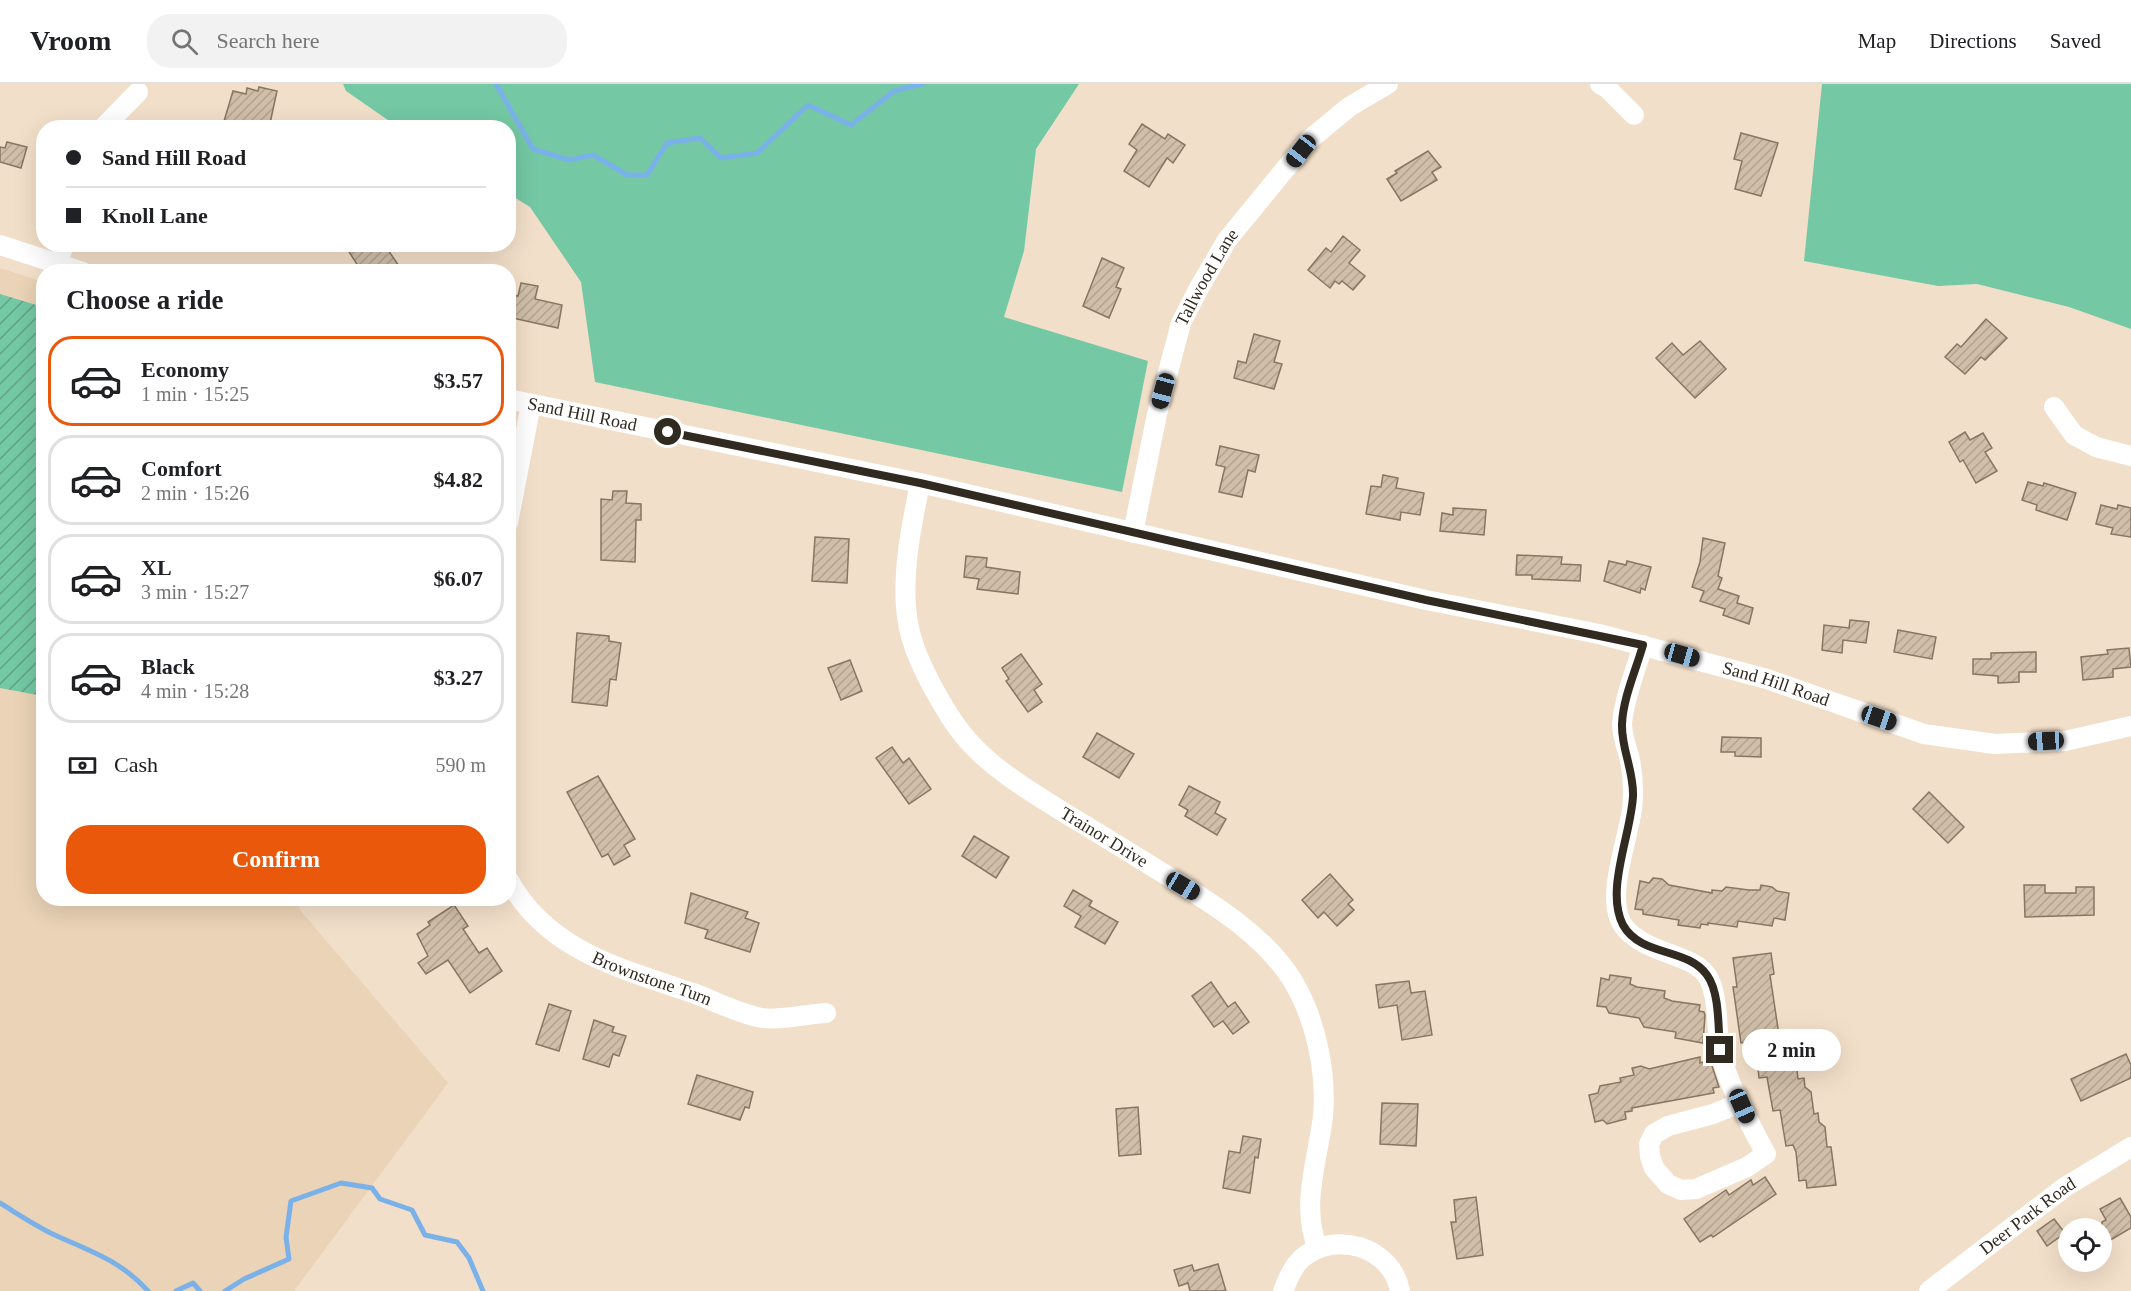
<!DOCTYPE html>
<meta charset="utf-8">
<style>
body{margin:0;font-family:Georgia,serif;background:#f2f2f2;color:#202124;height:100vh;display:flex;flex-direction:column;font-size:22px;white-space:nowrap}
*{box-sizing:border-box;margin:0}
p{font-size:20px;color:#757577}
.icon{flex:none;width:33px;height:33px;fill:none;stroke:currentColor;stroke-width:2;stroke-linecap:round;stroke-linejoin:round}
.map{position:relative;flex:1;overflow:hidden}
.details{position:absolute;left:36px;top:180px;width:480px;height:642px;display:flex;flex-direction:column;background:#fff;border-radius:24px;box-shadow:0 6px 24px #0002}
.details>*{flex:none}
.banner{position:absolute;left:36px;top:36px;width:480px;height:132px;border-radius:24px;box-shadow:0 6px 24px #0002;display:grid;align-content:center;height:132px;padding:0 30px;background:#fff}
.controls{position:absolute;left:2058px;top:1134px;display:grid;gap:12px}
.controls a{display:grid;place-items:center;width:54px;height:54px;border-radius:50%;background:#fff;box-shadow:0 6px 24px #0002;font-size:30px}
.end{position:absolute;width:27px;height:27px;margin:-14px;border:8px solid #312a21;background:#fff;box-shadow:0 0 0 3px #fff}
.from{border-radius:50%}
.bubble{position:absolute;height:42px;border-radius:21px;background:#fff;box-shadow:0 6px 24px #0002;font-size:20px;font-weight:600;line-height:42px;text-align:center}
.car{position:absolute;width:18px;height:36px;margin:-18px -9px;border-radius:8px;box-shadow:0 0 4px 2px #0007;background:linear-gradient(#222 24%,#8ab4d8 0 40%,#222 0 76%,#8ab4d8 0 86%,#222 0)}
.banner b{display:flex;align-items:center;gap:21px;height:57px;font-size:22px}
.banner b+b{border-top:2px solid #e0e0e0}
.banner i{width:15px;height:15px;background:#202124}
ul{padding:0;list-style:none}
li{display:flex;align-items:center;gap:18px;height:90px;margin:0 12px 9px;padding:0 18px;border:3px solid #e0e0e0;border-radius:24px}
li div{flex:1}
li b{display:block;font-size:22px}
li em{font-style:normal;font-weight:600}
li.on{border-color:#ea580c}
li>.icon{width:54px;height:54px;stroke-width:1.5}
h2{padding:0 30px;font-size:27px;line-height:72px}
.pay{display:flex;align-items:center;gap:15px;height:66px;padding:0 30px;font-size:22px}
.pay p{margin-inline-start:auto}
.action{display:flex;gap:12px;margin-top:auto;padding:12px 30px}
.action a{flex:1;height:69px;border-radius:24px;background:#ea580c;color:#fff;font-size:24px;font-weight:600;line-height:69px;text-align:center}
header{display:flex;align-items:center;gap:36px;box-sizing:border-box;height:84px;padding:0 30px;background:#fff;border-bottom:2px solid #e0e0e0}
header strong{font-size:28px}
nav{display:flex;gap:33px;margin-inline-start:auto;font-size:21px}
.search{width:420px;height:54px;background:#f2f2f2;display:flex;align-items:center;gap:15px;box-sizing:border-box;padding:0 21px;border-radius:24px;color:#757577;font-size:22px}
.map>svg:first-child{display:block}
</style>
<header>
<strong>Vroom</strong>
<div class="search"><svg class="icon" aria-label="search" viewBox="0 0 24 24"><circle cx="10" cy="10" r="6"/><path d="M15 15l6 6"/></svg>Search here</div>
<nav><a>Map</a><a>Directions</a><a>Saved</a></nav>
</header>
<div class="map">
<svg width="2131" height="1207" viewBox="0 0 2131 1207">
<defs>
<pattern id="garden-furrows" width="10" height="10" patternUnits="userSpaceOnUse" patternTransform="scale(1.5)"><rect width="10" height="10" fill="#74c8a4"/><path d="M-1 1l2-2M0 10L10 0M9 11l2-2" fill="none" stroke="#60a385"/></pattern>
<pattern id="building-hatch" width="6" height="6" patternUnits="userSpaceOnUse" patternTransform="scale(1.5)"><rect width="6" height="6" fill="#d0bea8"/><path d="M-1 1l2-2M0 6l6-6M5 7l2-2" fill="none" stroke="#b3a390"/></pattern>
</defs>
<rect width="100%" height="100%" fill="#f2dfc9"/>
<polygon fill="#ead3b6" points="0,184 43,198 44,814 298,815 300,826 448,999 294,1207 0,1207"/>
<g fill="#74c8a4">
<polygon points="343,0 1079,0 1036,65 1024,167 1004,233 1148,277 1122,408 595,298 581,198 530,123 509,110 508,44 398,43 346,7"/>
<polygon points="1822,0 2131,0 2131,245 2069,223 1977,200 1938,202 1804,177"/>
</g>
<polygon fill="url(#garden-furrows)" points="0,210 43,223 43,612 0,604"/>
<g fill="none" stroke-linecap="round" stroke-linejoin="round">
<g stroke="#7bb1e9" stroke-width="5">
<polyline points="496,0 533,65 569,76 593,71 627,91 647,91 667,59 700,54 721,74 757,69 808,21 851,41 894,7 922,0"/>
<path d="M0,1119C18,1130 37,1143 57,1152C92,1168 121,1177 148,1207"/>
<polyline points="176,1207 193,1199 200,1207"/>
<polyline points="225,1207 244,1195 289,1175 286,1153 291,1117 341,1099 372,1104 380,1115 412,1126 425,1151 457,1158 469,1174 483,1207"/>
</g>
</g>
<g fill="url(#building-hatch)" stroke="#867662" stroke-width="1.5">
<polygon points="259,3 277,7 269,44 222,44 233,7 246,10 247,4 258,7"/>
<polygon points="1142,40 1165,55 1168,50 1185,61 1173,79 1167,74 1149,103 1124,87 1137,66 1129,60"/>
<polygon points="1741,49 1778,59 1761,112 1735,105 1742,77 1734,75"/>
<polygon points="7,58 27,63 21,84 0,78 0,63 5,64"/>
<polygon points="1428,67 1441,83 1432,88 1437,96 1401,117 1387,95 1397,89 1395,87"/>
<polygon points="1343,152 1360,166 1349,179 1365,192 1353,206 1342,197 1339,200 1335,197 1330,204 1308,186 1326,164 1331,168"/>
<polygon points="344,160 384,160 403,188 362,188"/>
<polygon points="1102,174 1124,184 1116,203 1121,205 1109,234 1083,222"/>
<polygon points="521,199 538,202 535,215 562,221 558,244 508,233 508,210 518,212"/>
<polygon points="1986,235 2007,254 1985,276 1981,273 1965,290 1945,273 1957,260 1961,263"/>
<polygon points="1254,250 1280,257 1274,278 1282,280 1274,305 1234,294 1238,277 1246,279"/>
<polygon points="1700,257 1726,285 1695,314 1656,274 1672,259 1683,271"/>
<polygon points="1965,348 1970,356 1983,349 1992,364 1985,368 1997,387 1976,399 1963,376 1960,378 1949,358"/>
<polygon points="1220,362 1259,371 1255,388 1248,386 1242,413 1219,408 1225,383 1216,381"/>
<polygon points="1383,391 1398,394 1396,404 1424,409 1420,431 1401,428 1400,436 1366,430 1371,402 1381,403"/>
<polygon points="2028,398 2043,402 2044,399 2076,409 2067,436 2036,426 2037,421 2022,416"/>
<polygon points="613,407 627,407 626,419 641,420 641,436 636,436 635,478 601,476 601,415 612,416"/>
<polygon points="2101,421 2117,425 2118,421 2131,424 2131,453 2111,450 2113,444 2096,440"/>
<polygon points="1453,424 1486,426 1484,451 1440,447 1442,429 1453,431"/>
<polygon points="815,453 849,455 847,499 812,497"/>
<polygon points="1703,454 1725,459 1718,492 1722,494 1718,505 1739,512 1737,519 1753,524 1749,540 1723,531 1725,525 1700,517 1704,507 1692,503 1700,478"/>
<polygon points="1517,471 1562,473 1561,480 1581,481 1580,497 1532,495 1532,491 1516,491"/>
<polygon points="966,472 987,474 986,483 1020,488 1018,510 977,505 979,495 964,493"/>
<polygon points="1609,477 1626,481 1627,477 1651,483 1645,506 1641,504 1640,509 1604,497"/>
<polygon points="1850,536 1869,538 1866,559 1843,556 1842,569 1822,566 1824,541 1849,544"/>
<polygon points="1898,546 1936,553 1932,575 1894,568"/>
<polygon points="577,549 609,552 609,557 621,559 616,596 610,595 607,622 572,618"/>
<polygon points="2129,564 2131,583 2113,585 2113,593 2083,596 2081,573 2108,570 2107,566"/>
<polygon points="2036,568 2036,588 2019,588 2019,598 1998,599 1998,592 1973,590 1973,575 1991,575 1991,569"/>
<polygon points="1021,570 1042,600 1034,606 1042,618 1028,628 1006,597 1009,595 1002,584"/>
<polygon points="850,576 862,607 841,616 828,584"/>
<polygon points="1097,649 1134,670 1119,694 1083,673"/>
<polygon points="1722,653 1761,654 1761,673 1735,672 1735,668 1721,668"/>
<polygon points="892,663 903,679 909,674 931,705 909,720 876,674"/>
<polygon points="598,692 635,755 624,761 630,772 614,781 608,770 602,773 567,708"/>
<polygon points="1189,702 1220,718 1215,729 1226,735 1217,751 1185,732 1188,726 1179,721"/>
<polygon points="1929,708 1964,743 1948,759 1913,725"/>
<polygon points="974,752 1009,773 996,794 962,772"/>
<polygon points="1330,790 1353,816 1348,820 1354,826 1337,842 1324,828 1318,834 1302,816"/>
<polygon points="1653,794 1662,795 1669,801 1712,809 1712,806 1722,807 1726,803 1749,806 1760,806 1761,801 1772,803 1777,807 1789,809 1785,836 1774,834 1772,842 1738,837 1737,843 1708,839 1708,841 1701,840 1700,844 1678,841 1679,836 1643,830 1643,826 1635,825 1640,797 1649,799"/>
<polygon points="2024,801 2045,801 2045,809 2076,809 2076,803 2094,803 2094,831 2025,833"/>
<polygon points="1073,806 1092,817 1089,822 1118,838 1105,860 1075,843 1081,832 1064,822"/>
<polygon points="691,809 748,828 745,834 759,839 750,868 705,854 708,846 685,839"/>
<polygon points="454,821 468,842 463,845 479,869 487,864 502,887 470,909 448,876 426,890 418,879 428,872 417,850 430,841 428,838"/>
<polygon points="1771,869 1774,890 1770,891 1783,978 1796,977 1798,995 1804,994 1805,1003 1811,1008 1814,1030 1818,1029 1819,1038 1825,1043 1827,1063 1831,1063 1836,1101 1807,1104 1806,1096 1799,1097 1796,1068 1793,1061 1786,1062 1780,1026 1773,1027 1767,993 1759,994 1756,965 1748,966 1747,958 1741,959 1733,903 1737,903 1733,874"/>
<polygon points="1610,891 1631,894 1630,900 1637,903 1665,907 1664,914 1672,917 1700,921 1699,927 1704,928 1705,931 1703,959 1675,954 1676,948 1644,943 1639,934 1609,929 1606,923 1597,922 1601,894 1609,896"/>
<polygon points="1409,897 1411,909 1425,907 1432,951 1402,956 1397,921 1379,924 1376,901"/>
<polygon points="1211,898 1228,923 1235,918 1249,938 1233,950 1223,937 1214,943 1192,912"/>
<polygon points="549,920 571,927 559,967 536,960"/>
<polygon points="594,936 614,943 612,948 626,952 619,972 613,970 609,983 583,975"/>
<polygon points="2126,970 2131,981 2131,994 2081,1017 2071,995"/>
<polygon points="1700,973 1700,979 1710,976 1719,1003 1713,1004 1714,1009 1632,1024 1632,1027 1625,1028 1626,1035 1607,1040 1603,1036 1595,1038 1589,1011 1598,1009 1600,1002 1621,998 1620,994 1634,991 1632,984 1641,982 1649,985"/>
<polygon points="697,991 753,1008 749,1024 745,1023 740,1036 688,1020"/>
<polygon points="1382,1019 1418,1020 1416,1062 1380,1060"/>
<polygon points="1138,1023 1141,1070 1119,1072 1116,1025"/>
<polygon points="1243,1052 1261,1055 1258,1074 1255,1073 1250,1109 1223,1104 1229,1067 1240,1069"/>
<polygon points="1765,1093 1776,1110 1713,1153 1711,1151 1700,1158 1684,1135 1726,1106 1729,1111 1751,1096 1753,1101"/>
<polygon points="1476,1113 1483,1171 1457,1175 1451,1138 1456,1138 1454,1116"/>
<polygon points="2120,1114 2131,1133 2131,1144 2102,1161 2102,1138 2106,1136 2100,1125"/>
<polygon points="2054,1135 2065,1149 2047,1162 2037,1147"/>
<polygon points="1218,1180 1226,1207 1190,1207 1188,1199 1179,1202 1174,1186 1192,1181 1194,1187"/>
</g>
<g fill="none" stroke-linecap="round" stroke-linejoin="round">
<g stroke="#fff" stroke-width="20">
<polyline points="1600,0 1607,4 1634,31"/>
<polyline points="103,44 138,8"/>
<polyline points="0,161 83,188"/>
<polyline points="58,179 64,160"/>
<path id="s1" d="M508,315L920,399L1426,516L1599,550L1767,595L1924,650L1995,660L2065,657L2131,642"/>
<polyline points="2054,323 2074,351 2096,363 2131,372"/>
<path id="s2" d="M920,399C912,440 903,481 906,523C908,552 918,575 931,600C943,622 956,645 974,663C1000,690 1032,708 1063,728C1100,750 1137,773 1174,796C1216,822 1263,851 1291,894C1315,932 1327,987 1323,1032C1318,1075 1300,1123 1318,1164"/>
<polyline points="508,439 531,320"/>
<path id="s3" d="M1133,449L1157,330L1181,239L1199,204L1227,156L1309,56L1349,23L1388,0"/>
<path d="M1643,561C1636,586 1624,614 1622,640C1622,652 1627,664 1630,676C1633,692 1634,709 1632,725C1628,757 1603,818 1625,844C1649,872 1696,869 1709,895C1719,916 1716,943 1720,966C1728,1002 1749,1038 1766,1070L1747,1083L1696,1105L1681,1106L1668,1100L1654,1084L1650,1072L1649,1060L1654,1050L1668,1042L1713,1030L1740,1019"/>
<path id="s4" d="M508,795C547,867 622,885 693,909C715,917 739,930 762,934C781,937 806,930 826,929"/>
<path d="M1283,1207C1288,1195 1292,1184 1301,1175C1335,1145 1392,1163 1400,1207"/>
<path id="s5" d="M1929,1207L2065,1103L2131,1063"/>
</g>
</g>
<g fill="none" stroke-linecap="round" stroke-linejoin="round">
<path stroke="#312a21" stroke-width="8" d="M668,348L920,399L1426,516L1643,561C1636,586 1623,614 1622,640C1621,664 1634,687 1633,712C1631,751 1605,806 1623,841C1641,873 1687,863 1707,891C1720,909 1718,944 1720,966"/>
</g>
<g text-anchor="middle" stroke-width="4.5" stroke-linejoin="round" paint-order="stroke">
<g font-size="18" fill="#312a21" stroke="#f2dfc9">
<text dy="6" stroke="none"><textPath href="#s3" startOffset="268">Tallwood Lane</textPath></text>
<text dy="6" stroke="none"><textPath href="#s1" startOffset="76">Sand Hill Road</textPath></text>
<text dy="6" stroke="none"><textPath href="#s1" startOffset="1300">Sand Hill Road</textPath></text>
<text dy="6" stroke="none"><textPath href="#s2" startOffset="442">Trainor Drive</textPath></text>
<text dy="6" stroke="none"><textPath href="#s4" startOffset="180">Brownstone Turn</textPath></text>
<text dy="6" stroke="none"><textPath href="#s5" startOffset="124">Deer Park Road</textPath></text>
</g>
</g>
</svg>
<div class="controls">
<a><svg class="icon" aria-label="locate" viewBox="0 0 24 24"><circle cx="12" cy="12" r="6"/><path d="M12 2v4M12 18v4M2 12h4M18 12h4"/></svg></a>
</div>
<i class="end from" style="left:668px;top:348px"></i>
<i class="end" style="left:1720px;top:966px"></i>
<div class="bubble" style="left:1742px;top:945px;width:99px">2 min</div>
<i class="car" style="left:1301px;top:67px;rotate:218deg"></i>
<i class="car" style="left:1163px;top:307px;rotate:195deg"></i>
<i class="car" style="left:1682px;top:571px;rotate:106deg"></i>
<i class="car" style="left:1879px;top:634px;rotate:109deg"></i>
<i class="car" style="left:2046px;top:657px;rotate:267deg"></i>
<i class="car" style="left:1183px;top:802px;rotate:121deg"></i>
<i class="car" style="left:1742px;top:1022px;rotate:156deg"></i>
<div class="banner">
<b><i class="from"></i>Sand Hill Road</b>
<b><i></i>Knoll Lane</b>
</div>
<section class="details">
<h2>Choose a ride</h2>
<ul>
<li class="on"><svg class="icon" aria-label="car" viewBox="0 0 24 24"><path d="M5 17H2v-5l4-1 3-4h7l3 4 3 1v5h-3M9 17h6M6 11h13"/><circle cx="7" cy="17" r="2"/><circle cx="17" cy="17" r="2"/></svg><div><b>Economy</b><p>1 min · 15:25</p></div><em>$3.57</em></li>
<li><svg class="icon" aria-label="car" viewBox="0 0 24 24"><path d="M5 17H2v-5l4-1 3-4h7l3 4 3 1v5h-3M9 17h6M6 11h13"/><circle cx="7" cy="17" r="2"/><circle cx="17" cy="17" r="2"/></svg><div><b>Comfort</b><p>2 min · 15:26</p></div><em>$4.82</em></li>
<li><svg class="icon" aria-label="car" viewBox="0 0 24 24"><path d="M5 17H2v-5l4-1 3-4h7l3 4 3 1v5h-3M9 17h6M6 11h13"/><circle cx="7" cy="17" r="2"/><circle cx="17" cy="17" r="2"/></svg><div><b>XL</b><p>3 min · 15:27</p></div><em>$6.07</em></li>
<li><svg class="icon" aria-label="car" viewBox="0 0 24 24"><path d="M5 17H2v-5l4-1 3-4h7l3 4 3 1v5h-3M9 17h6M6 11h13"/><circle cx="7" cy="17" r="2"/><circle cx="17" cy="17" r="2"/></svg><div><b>Black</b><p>4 min · 15:28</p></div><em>$3.27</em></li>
</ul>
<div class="pay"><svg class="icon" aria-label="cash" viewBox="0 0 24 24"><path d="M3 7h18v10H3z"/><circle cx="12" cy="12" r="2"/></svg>Cash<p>590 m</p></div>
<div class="action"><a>Confirm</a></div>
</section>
</div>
